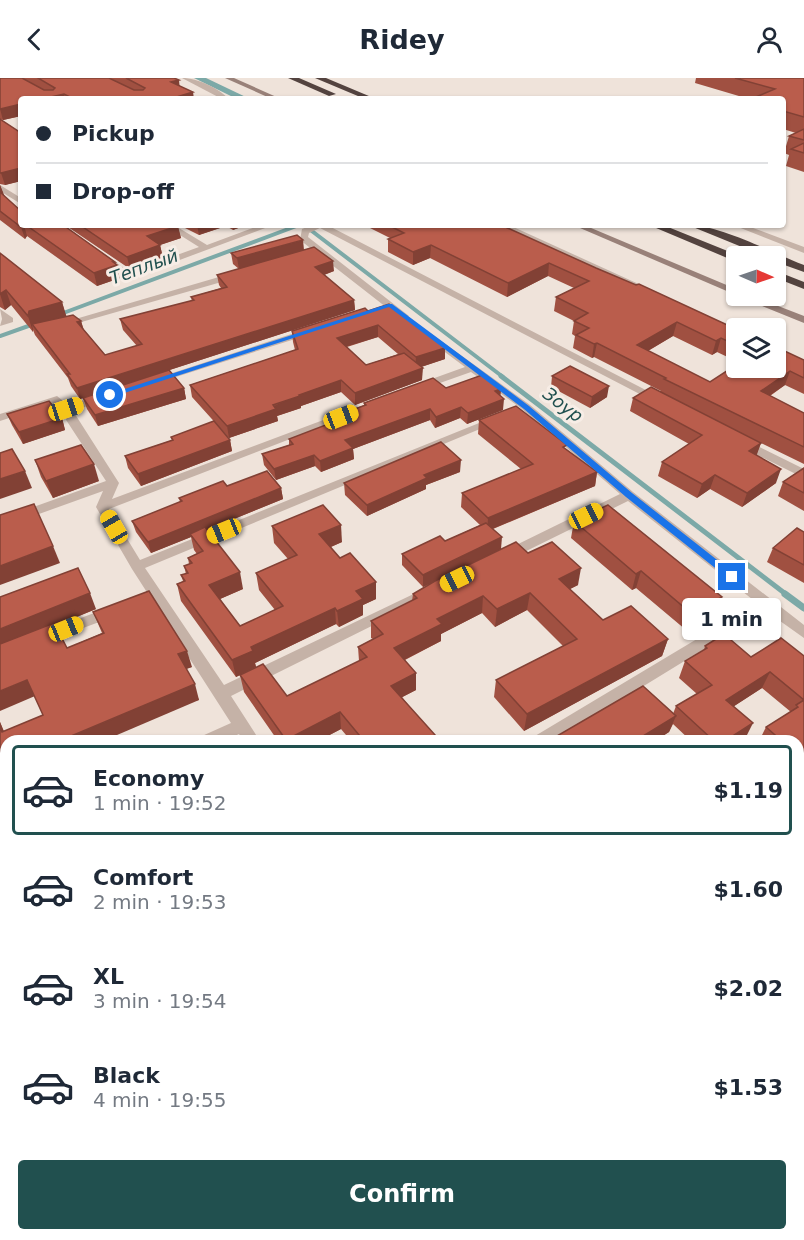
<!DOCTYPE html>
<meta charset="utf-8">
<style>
body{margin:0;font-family:"DejaVu Sans",sans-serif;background:#f6f6f7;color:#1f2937;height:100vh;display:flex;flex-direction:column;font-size:22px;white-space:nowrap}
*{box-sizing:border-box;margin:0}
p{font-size:20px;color:#747a83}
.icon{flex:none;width:33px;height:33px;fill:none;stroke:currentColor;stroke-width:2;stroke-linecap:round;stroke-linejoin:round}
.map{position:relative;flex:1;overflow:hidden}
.drawer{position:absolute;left:0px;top:657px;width:804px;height:506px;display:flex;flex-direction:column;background:#fff;border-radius:18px 18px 0 0;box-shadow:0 2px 4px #0004}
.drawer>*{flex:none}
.guide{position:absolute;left:18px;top:18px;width:768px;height:132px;border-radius:6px;box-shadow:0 2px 4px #0004;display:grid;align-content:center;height:132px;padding:0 18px;background:#fff}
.needle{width:39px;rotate:92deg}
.controls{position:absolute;left:726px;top:168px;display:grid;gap:12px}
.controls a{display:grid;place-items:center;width:60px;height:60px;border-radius:6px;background:#fff;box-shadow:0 2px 4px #0004;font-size:30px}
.end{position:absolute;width:27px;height:27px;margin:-14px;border:8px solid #1a73e8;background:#fff;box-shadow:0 0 0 3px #fff}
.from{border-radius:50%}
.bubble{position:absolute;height:42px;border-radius:6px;background:#fff;box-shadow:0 2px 4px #0004;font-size:20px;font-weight:700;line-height:42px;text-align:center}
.car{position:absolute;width:18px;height:36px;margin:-18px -9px;border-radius:8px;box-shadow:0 0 4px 2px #0007;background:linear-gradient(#f5c518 24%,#345 0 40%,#f5c518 0 76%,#345 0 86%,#f5c518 0)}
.guide b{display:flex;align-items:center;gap:21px;height:57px;font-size:22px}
.guide b+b{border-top:2px solid #e0e1e3}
.guide i{width:15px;height:15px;background:#1f2937}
ul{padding:10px 0 0;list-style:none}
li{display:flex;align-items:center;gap:18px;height:90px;margin:0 12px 9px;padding:0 6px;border:3px solid transparent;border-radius:6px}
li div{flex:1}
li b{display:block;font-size:22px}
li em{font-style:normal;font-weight:700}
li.selected{border-color:#21504f}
li>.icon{width:54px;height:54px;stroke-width:1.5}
.button{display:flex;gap:12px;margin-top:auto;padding:12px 18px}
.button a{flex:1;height:69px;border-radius:6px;background:#21504f;color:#fff;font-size:24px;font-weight:700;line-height:69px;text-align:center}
header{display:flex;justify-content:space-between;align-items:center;height:78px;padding:0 18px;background:#fff;font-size:27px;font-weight:700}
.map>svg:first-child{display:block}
</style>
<header><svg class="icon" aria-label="back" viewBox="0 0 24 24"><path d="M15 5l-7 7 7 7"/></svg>Ridey<svg class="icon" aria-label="person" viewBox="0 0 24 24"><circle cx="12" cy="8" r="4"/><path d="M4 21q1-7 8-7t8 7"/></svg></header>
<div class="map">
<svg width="804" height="1162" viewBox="0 0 804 1162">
<rect width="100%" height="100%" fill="#efe3da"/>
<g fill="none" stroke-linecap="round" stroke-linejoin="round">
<g stroke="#7ca9a7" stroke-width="4">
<polyline points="304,147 503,299"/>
<polyline points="58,237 299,147"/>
<polyline points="0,258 34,246"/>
</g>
<polyline stroke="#7ca9a7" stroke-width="5" points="501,298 787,517"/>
<polyline stroke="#7ca9a7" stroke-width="7" points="785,516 804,530"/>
<polygon fill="#7ca9a7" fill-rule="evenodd" points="194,0 206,0 250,21 237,21"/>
<g fill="#c5b2a7" fill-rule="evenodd">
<path d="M182,0C198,0 218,10 229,21H222Z"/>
<polygon points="0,107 21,120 21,126 0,113"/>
<polygon points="164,147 174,147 207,167 261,147 273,147 129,201 97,179 105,177 130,194 199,169"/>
<polygon points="312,147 327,147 667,323 661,326 657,325 320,150 309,155 308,159 409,238 400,240 300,162 302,151"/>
<polygon points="498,147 509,147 654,213 646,215"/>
<polygon points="733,147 745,147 804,169 804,175"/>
<polygon points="236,194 239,195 239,199 64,249 55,247"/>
<polygon points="0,231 13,240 13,244 0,248 2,241"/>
<polygon points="310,250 314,251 314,255 160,304 152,304 151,302"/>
<polygon points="430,255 530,327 633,414 804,547 804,560 766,533 554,663 533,663 535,658 757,525 628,423 510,481 500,481 498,478 500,475 620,416 522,331 471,294 423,311 415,311 415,307 465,289 426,260 425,258"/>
<polygon points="104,316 108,317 108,321 73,333 119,405 112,421 342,335 350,335 352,337 109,431 140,482 494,339 498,338 504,341 145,490 224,607 424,511 434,511 436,514 434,517 231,618 260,663 243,663 239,656 224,663 200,663 202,658 231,645 132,491 96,429 103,413 0,450 0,441 106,403 55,325 0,343 0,336 57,318 68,327"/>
<polygon points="741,360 804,391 804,400 737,367 737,361"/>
<polygon points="113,528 118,529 120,533 118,537 40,566 35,565 33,561 35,557"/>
<polygon points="6,753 6,770 0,772 0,755"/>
<polygon points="804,774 804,793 798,795 798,776"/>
<polygon points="6,1033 6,1056 0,1059 0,1036"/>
<polygon points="418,1156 446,1156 443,1162 415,1162"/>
<polygon points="568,1156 593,1156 596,1162 571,1162"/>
</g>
<g fill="#998179" fill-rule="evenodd">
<polygon points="225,0 234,0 281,21 272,21"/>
<polygon points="573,147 584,147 736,211 736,217"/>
<polygon points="741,218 752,218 804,238 804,245 742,220"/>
</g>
<g fill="#53433f" fill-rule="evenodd">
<polygon points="288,0 299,0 336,16 329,18"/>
<polygon points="315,0 326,0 376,21 365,21"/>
<polygon points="649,147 663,147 740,178 736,178 736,183 732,182"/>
<path d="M688,147C721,147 772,175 804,187V194L776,184V178H764Z"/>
<polygon points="776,193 804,204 804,211 776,200"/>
</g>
</g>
<g fill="#a05041" fill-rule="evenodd">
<polygon points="0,0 174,0 180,8 194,21 21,21 21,38 3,42 0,41"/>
<polygon points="696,0 804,0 804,94 786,88 789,77 784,75 789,58 796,55 783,51 783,21 749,21 695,5"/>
<polygon points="0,41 21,55 21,103 5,107 0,106"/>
<polygon points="0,107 4,118 21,147 63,147 115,184 120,200 97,208 27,158 25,161 0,142"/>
<polygon points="65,147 177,147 181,160 160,167 163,180 130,191"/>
<polygon points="179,147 246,147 233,152 226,148 199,157"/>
<polygon points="368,147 501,147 596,190 736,251 736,283 717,274 712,277 673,258 648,273 710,304 804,282 804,316 785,307 770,318 804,335 804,386 761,365 756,377 776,405 742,429 710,411 697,420 658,398 662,384 689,366 630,333 633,320 661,313 594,279 592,280 573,270 575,258 572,256 574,243 554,233 556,219 574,210 548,198 507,219 430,180 413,187 388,174 388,161 390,160 368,149"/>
<polygon points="304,172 334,193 324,197 354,222 355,232 80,321 71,308 68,300 35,257 33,252 33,254 11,227 5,232 0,229 0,175 62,224 66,239 81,243 84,252 105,277 137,268 123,252 120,241 192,223 191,219 221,210 219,207 217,197 239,191 233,186 231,175"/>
<path d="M368,233L445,281L421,289L422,302L355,327L341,314L301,328V330L277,338L278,343L229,360L192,319L190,307L295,272L293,264L292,253ZM378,259L398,276L366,287L347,269Z"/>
<polygon points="552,298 607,319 590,330 551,309"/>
<polygon points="184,310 186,321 98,348 87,331 83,320"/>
<polygon points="446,310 501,311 500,318 503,332 467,346 460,340 435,350 430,342 353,371 354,381 321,394 315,388 276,402 264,387 262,376 289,367 289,361 327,347 327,341 364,327 364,325"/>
<polygon points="7,336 62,340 65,352 23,366 12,347"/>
<polygon points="479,342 566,372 597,394 595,408 493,451 501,471 423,509 402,487 402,476 445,463 480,447 461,429 462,415 521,391 478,356"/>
<polygon points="171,359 230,362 232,373 141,408 128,390 125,378 172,362"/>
<polygon points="35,382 99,403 53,420 41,399"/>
<polygon points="804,390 804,433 778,418 783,404"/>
<polygon points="460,394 426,407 426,411 367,438 345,417 344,405"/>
<polygon points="227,408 281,410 283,421 207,452 243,511 220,521 240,548 275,532 259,512 256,495 288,481 274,465 272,448 342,464 331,469 340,480 376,504 376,521 363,527 363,537 339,549 336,546 255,585 256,589 236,599 181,523 177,506 183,503 181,497 186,496 184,488 189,486 188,480 197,476 194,472 191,459 151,475 136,454 132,443 180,424 179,420"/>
<polygon points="574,443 716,536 686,552 636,510 632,512 571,460"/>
<polygon points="804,454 804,505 767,484 773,470"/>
<polygon points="528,475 578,507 570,511 603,542 668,561 662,578 524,653 494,619 496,602 563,568 527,532 495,549 482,535 441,556 441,563 405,582 416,612 402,619 436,663 351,663 341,651 318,663 278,663 244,614 240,597 287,618 359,583 358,569 373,561 371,560 371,543 412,523 413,516"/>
<polygon points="0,519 96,531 55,548 67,570 102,555 93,534 192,589 186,591 199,622 6,663 6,711 0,713 0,644 4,654 43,637"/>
<polygon points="705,568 751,579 804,578 804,765 798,770 798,663 759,663 766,649 791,634 762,610 734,628 745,661 742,663 691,663 673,646 669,654 655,663 550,663 673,636 676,628 697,616 679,600 685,583 704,572"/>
<polygon points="804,833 804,874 798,868 798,838"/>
</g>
<g fill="#824135">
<polygon points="179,2 180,13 171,4"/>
<polygon points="193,14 194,21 170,21"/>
<polygon points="64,16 65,21 42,21"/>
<polygon points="21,26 21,38 3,42 0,31"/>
<polygon points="21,90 21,103 5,107 1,95"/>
<polygon points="0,107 5,119 0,120"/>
<polygon points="22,147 24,147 27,158 25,161 21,149"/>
<polygon points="197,147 226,147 226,148 199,157"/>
<polygon points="232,147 246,147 233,152"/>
<polygon points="178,148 181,160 160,167 163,180 130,191 127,179 147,158"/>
<polygon points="303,162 304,172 239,191 237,180"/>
<polygon points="431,167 430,180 413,187 413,174"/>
<polygon points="333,183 334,193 316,200 315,189"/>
<polygon points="115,184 120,200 97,208 94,195"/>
<polygon points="549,185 548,198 507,219 508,205"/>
<polygon points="6,212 11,227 5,232 0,216"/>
<polygon points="354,222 355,232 80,321 77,310"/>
<polygon points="62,224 67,240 32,246 33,252 33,254 28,238 29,233"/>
<polygon points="81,243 84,254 77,244"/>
<polygon points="677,244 673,258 634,281 637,267"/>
<polygon points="378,247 378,259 338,271 337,260"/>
<polygon points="721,260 717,274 712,277 716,263"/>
<polygon points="597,265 594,279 592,280 594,266"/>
<polygon points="445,270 445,281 415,291 416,279"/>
<polygon points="423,290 422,302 355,327 355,315"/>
<polygon points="790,293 785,307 756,327 761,313"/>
<polygon points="341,302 341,314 301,328 301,330 277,338 278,343 229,360 227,348 299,317"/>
<polygon points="609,308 607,319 590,330 592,319"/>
<polygon points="184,310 186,321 98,348 95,337"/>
<polygon points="501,311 500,322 495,313"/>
<polygon points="504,321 503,332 467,346 468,335"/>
<polygon points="461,329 460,340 435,350 436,339"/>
<polygon points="430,331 430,342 353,371 354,381 321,394 320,383 345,362"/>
<polygon points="62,340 65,352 23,366 19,354"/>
<polygon points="230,362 232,373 141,408 138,396"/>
<polygon points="761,365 756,379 749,373"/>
<polygon points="314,377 315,388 276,402 274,391"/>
<polygon points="461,382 460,394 426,407 426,411 367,438 367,427 424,397"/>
<polygon points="94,386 99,403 53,420 46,403"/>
<polygon points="781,391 776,405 742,429 747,415"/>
<polygon points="25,393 32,410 0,421 0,401"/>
<polygon points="597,394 595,408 487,453 488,440"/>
<polygon points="715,397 710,411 697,420 702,406"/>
<polygon points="281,410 283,421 192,458 190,456 191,459 151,475 148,464"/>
<polygon points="341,447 342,464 321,473 319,456"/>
<polygon points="502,459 501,471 423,509 423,497"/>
<polygon points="53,468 60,485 0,507 0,488"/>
<polygon points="581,490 578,507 556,518 559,501"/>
<polygon points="641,493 636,510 632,512 636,496"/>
<polygon points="240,494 243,511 213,524 209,507"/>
<polygon points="376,504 376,521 363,527 363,537 339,549 337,533 356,513"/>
<polygon points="90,515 96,531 0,570 0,551"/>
<polygon points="530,515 527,532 495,549 497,531"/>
<polygon points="483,518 482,535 441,556 441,563 394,587 394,570 437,541"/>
<polygon points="722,519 716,536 686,552 692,536"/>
<polygon points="335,530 336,546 255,585 256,589 236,599 232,582 251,569"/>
<polygon points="668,561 662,578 524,653 527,636"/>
<polygon points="187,573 192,589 183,592 178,576"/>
<polygon points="770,594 762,610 719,638 726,622"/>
<polygon points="416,595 416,612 391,625 391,608"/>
<polygon points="27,602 35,618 0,633 0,613"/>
<polygon points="195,606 199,622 103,663 71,663 69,659"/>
<polygon points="340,634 341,651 318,663 286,663 286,662"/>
<polygon points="676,638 669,654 655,663 635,663"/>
<polygon points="0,644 8,663 7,663 0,649"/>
<polygon points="753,645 745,661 742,663 725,663"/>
<polygon points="436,658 436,663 427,663"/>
<polygon points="6,692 6,711 0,713 0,694"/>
<polygon points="804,760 804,765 798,770 798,769"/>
<polygon points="6,819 6,836 1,838 6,851 6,860 3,856 0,849 0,822"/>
<polygon points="6,1017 6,1032 0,1034 0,1020"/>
<polygon points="0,1118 1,1119 6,1134 6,1156 13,1156 15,1162 3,1162 0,1151"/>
<polygon points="272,1156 282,1156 276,1162 265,1162"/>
</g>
<g fill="#ba5d4c" stroke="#824135" stroke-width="1.5">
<polygon points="0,0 22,0 44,12 53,12 55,10 38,0 109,0 134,12 143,12 145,10 126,0 174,0 179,2 171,4 193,14 170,21 74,21 64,16 42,21 21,21 21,26 0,31"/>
<polygon points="735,0 804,0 804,39 783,33 783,21 751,21 775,11"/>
<polygon points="0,41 21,55 21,90 1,95 0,95"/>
<polygon points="804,51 804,62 789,58"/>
<polygon points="804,65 804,75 791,71"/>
<polygon points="0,114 21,133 21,147 22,147 21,149 0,133"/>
<polygon points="26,147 63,147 115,184 113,184 117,187 94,195"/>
<polygon points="80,147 177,147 178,148 147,158 160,167 127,179"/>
<polygon points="388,147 501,147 596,190 636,207 639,206 736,251 736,267 721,260 716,263 677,244 637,267 710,304 736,287 736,290 776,290 776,269 804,282 804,300 790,293 761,313 804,335 804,369 664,301 666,300 597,265 594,266 576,257 589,250 574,243 588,235 556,219 589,203 549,185 508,205 431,167 413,174 388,161 404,155"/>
<polygon points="297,157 303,162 237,180 231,175"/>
<polygon points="314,169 333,183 315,189 354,222 77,310 67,296 70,296 32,246 73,237 81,243 77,244 105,277 142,266 120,241 194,222 191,219 227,209 217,197"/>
<polygon points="0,175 62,224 29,233 28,238 6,212 0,216"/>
<polygon points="389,226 445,270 416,279 378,247 337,260 366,287 404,275 423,290 355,315 341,302 299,317 300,318 273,327 276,331 227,348 190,307 298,271 292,253 365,230 368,233"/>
<polygon points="570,288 609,308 592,319 552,298"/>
<polygon points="169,292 184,310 95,337 83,320"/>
<polygon points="482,297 501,311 495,313 504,321 468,335 461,329 436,339 430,331 345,362 353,370 320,383 314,377 274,391 262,376 293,366 289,361 331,345 327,341 366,327 364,325 433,300 446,310"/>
<polygon points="651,309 761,365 749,373 781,391 747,415 715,397 702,406 662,384 702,357 633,320"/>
<polygon points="49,323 62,340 19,354 7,336"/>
<polygon points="516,328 567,367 563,369 597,394 488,440 462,415 533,386 479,342"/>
<polygon points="214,343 230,362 138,396 125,378 173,362 171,359"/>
<polygon points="441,364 461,382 424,397 427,400 367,427 344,405"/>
<polygon points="81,367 94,386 46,403 35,382"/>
<polygon points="12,371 25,393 0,401 0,375"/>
<polygon points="804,390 804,415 783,404"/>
<polygon points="267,393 281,410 148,464 132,443 182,423 179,420 223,403 227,408"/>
<polygon points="34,426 53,468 0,488 0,437"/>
<polygon points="323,427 341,447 319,456 340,480 350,475 376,504 356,513 363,521 337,533 335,530 251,569 253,573 232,582 177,506 185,503 181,497 188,495 184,488 192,485 188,480 203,473 190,456 205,449 240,494 209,507 240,548 283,528 256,495 297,477 272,448"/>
<polygon points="608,427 722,519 692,536 641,493 636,496 574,443"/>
<polygon points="486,445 502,459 423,497 402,476 440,458 445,463"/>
<polygon points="797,450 804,454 804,487 773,470"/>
<polygon points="516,464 528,475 552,464 581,490 559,501 603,542 631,528 668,561 527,636 496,602 577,561 530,515 497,531 483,518 437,541 442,546 394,570 416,595 391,608 436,658 427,663 364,663 340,634 286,662 240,597 263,586 287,618 367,579 358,569 383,556 371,543 417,520 413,516 435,503"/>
<polygon points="78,490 90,515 0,551 0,519"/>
<polygon points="149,513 187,573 178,576 195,606 69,659 71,663 6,663 6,692 0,694 0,649 2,654 43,637 27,602 0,613 0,566 54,545 67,570 104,555 93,534"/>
<polygon points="724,556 751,579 781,560 804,578 804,622 770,594 726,622 753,645 725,663 714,663 676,628 712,607 685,583 707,570 705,568"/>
<polygon points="643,608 676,638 635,663 550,662"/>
<polygon points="804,622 804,754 798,748 798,663 782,663 766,649 798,629 796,627"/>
<polygon points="6,768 6,819 0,822 0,771"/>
<polygon points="804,833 804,846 798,840 798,838"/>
<polygon points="0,849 3,856 6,854 6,942 0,924"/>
<polygon points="804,956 804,1020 798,1026 798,961"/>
<polygon points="6,959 6,1017 0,1020 0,962"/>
<polygon points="0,1151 3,1162 0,1162"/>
<polygon points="219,1156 272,1156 265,1162 221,1162"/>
<polygon points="678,1156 785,1156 789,1162 672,1162"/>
</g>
<polygon fill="#1a73e8" points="388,226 392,226 529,328 632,415 735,496 735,501 729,501 626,419 524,331 389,229 112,319 106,317"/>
<g text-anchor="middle" stroke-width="6" stroke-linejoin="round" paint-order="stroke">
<g font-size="18" font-style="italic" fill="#21504f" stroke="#f7ede6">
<text transform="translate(144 189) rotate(-20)" y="6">Теплый</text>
<text transform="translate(563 327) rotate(37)" y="6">Зоур</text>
</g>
</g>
</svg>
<div class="controls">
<a><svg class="needle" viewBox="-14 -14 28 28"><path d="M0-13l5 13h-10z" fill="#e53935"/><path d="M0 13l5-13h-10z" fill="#747a83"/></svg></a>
<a><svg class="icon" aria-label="layers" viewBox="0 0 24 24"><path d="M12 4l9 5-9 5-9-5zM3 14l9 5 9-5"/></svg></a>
</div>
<i class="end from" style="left:110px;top:317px"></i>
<i class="end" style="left:732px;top:499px"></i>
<div class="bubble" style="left:682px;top:520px;width:99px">1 min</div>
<i class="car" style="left:66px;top:331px;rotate:72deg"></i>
<i class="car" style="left:341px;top:339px;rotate:69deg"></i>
<i class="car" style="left:586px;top:438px;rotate:64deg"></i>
<i class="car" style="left:114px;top:449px;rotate:330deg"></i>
<i class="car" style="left:224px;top:453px;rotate:248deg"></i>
<i class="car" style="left:457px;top:501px;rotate:244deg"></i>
<i class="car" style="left:66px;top:551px;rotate:68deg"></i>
<div class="guide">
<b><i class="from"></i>Pickup</b>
<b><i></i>Drop-off</b>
</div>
<section class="drawer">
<ul>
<li class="selected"><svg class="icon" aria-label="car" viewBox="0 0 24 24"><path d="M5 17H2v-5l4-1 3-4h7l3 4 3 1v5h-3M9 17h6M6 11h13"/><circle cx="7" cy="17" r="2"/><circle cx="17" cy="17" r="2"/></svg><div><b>Economy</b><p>1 min · 19:52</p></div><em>$1.19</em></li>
<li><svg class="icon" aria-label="car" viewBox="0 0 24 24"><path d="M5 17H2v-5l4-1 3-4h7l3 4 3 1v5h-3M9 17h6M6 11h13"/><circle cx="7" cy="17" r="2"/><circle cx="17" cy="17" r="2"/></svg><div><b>Comfort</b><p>2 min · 19:53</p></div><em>$1.60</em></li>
<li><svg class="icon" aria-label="car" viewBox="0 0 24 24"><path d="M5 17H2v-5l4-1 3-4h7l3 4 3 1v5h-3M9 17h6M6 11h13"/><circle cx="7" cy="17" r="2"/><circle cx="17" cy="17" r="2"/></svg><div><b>XL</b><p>3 min · 19:54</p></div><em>$2.02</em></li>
<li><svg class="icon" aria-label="car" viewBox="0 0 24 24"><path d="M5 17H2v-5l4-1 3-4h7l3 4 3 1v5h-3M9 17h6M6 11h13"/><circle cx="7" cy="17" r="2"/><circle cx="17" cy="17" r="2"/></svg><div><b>Black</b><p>4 min · 19:55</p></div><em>$1.53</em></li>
</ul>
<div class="button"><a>Confirm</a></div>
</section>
</div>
